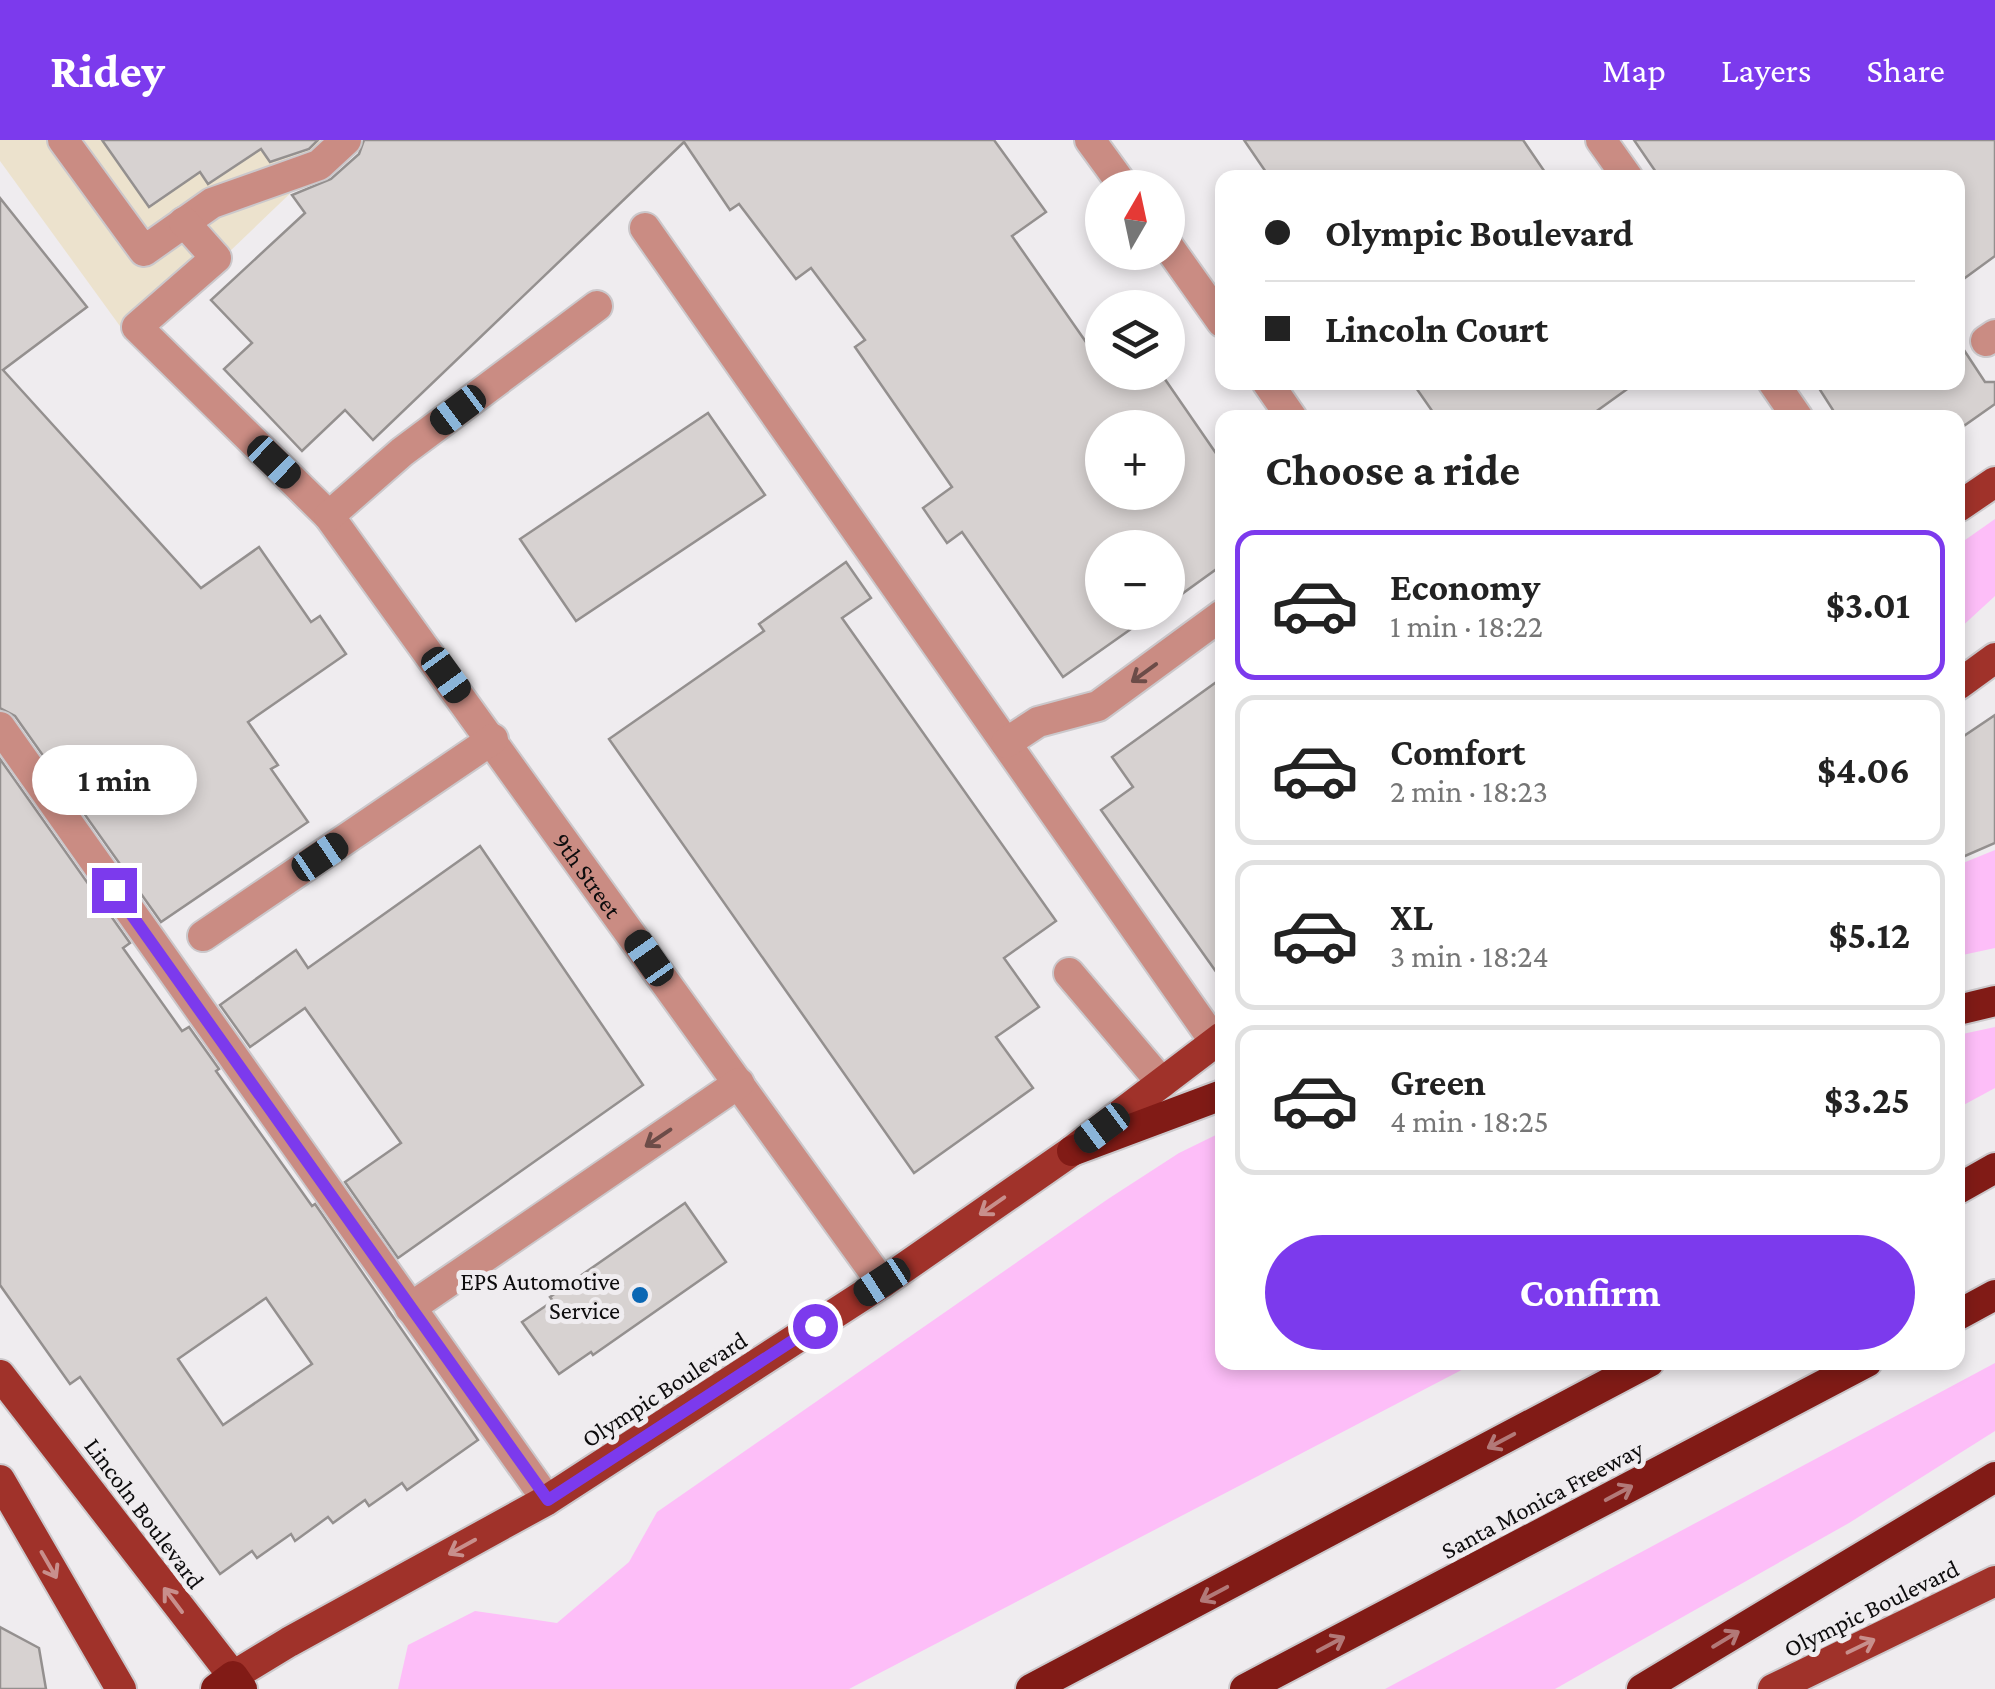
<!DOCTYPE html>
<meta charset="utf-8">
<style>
body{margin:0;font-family:"Crimson Pro",serif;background:#f2f2f2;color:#222;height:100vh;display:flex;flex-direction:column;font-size:38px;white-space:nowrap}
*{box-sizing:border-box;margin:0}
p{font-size:32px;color:#767676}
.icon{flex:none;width:55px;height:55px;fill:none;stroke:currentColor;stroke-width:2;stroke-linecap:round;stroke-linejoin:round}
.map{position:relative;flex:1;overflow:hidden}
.sheet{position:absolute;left:1215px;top:270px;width:750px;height:960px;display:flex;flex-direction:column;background:#fff;border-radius:20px;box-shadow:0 5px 15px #0003}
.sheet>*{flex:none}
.hud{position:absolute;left:1215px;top:30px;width:750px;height:220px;border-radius:20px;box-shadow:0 5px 15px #0003;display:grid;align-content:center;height:220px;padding:0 50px;background:#fff}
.needle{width:65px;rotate:9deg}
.controls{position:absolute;left:1085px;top:30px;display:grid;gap:20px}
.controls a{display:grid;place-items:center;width:100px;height:100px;border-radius:50%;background:#fff;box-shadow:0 5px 15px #0003;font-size:50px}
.end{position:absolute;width:45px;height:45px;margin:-22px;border:12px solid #7c3aed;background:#fff;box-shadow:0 0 0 5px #fff}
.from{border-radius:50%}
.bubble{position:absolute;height:70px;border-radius:35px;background:#fff;box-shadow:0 5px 15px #0003;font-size:32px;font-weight:700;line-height:70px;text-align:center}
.car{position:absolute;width:30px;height:60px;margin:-30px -15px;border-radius:12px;box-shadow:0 0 8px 2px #0007;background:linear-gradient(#222 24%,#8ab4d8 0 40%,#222 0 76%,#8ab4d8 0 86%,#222 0)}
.hud b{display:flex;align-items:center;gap:35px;height:95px;font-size:38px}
.hud b+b{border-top:2px solid #e0e0e0}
.hud i{width:25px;height:25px;background:#222}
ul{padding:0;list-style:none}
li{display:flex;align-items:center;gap:30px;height:150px;margin:0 20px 15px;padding:0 30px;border:5px solid #e0e0e0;border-radius:20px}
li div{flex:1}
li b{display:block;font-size:38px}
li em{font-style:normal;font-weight:700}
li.selected{border-color:#7c3aed}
li>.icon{width:90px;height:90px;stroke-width:1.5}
h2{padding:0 50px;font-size:45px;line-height:120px}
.primary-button{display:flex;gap:20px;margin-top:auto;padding:20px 50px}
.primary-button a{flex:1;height:115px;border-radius:60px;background:#7c3aed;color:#fff;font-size:40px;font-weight:700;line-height:115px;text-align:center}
header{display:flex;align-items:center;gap:60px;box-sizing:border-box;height:140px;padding:0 50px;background:#7c3aed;color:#fff}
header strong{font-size:48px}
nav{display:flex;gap:55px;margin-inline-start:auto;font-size:35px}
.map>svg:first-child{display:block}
</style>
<header>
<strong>Ridey</strong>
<nav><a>Map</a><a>Layers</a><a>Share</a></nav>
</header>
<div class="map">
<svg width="1995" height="1549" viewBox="0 0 1995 1549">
<rect width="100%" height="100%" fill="#efecef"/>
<polygon fill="#ece2cd" points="0,0 346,0 133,204 0,21"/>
<g fill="#fdbef8">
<polygon points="1995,379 1995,456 1958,490 1958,405"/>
<polygon points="1995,710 1995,808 1958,816 1958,725"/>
<polygon points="1995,887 1995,948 1958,968 1958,895"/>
<polygon points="1222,992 1222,1222 1475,1223 849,1549 398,1549 408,1505 475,1471 557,1483 629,1422 657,1372 1108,1059 1179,1013"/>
<polygon points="1995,1223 1995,1291 1849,1383 1555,1549 1385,1549"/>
</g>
<g fill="#d7d2d1" stroke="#94908f" stroke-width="2.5" fill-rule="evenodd">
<polygon points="102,0 318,0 309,9 270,22 261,9 208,44 200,32 149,67"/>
<path d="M364,0H994L1046,72L1012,96L1102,225V232H1160L1222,322V425L1168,464V408H1102V472H1155L1063,537L962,392L947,403L923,368L952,347L855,207L865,200L811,128L796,139L739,64L730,70L684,2L373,300L345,270L302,311L224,229L252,203L211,160L305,73L292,55L331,39L359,14ZM1102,288H1168V352H1102Z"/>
<polygon points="1244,0 1523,0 1549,38 1270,38"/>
<polygon points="1634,0 1995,0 1995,116 1958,143 1958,38 1660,38"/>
<polygon points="0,58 87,167 3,230 201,448 259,407 311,482 320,476 346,514 248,582 278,625 271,629 308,682 161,782 15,576 0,568"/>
<polygon points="1958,201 1985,242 1995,242 1995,264 1958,290 1958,278 1838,278 1815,242 1958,242"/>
<polygon points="1412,242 1637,242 1587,278 1437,278"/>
<polygon points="708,273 765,355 576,481 520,399"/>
<polygon points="846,422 871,458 842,478 1056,781 1004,818 1039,867 996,897 1033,948 914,1033 609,599 764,491 759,484"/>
<polygon points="1222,538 1222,840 1101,670 1133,647 1112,617"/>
<polygon points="1995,575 1995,703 1958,719 1958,600"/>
<path d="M0,619L130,803L123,808L182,891L189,887L219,929L216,931L312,1066L315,1064L478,1300L407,1350L402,1343L369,1366L365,1360L333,1383L328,1377L295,1401L291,1394L257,1418L252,1411L220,1434L80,1237L70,1244L0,1145ZM266,1158L312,1224L223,1285L178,1219Z"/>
<polygon points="480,706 643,945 398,1118 345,1042 401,1003 305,868 250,907 220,865 296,810 308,828"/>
<polygon points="685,1063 726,1122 593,1215 591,1212 559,1234 522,1182 553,1161 550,1157"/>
<polygon points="0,1487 39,1508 46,1549 0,1549"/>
</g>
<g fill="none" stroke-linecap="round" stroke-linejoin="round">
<g stroke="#cbc8cb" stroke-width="34">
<g id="minor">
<polyline points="63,0 144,111 212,63 319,25 346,0"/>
<polyline points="1090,0 1125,48"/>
<polyline points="1601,0 1628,38"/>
<path id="s1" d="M184,82L216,118L137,187L329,376L882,1143"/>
<polyline points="645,88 1215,902"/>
<polyline points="1168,106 1222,182"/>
<polyline points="1986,201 1995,195"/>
<polyline points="1267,242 1292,278"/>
<polyline points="1773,242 1798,278"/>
<polyline points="329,376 402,312 597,166"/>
<polyline points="0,587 547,1360"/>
<polyline points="1006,603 1038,582 1098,566 1222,475"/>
<polyline points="203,796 493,599"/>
<polyline points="1069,833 1162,943"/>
<polyline points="410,1168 739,943"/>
</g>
</g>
<g stroke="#cbc8cb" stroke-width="34">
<g id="major">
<polyline points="1958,367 1995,342"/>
<polyline points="1958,545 1995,518"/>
<polyline points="0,1235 233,1536 289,1502 547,1360 882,1143 1072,1011 1222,897"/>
<polyline points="0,1340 121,1549"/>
<polyline points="1773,1549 1995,1441"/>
</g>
</g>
<g stroke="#cbc8cb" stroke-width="34">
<g id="highway">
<polyline points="1958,870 1995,861"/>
<polyline points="1072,1011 1222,955"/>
<polyline points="1958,1049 1995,1028"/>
<polyline points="1958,1175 1995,1155"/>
<polyline points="216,1549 233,1536 242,1549"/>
<polyline points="1031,1549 1649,1222"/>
<polyline points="1245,1549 1867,1222"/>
<polyline points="1642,1549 1995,1337"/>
</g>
</g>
<use href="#minor" stroke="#ca8c83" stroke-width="30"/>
<use href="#major" stroke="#a0322a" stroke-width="30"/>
<use href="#highway" stroke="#811b16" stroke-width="30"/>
</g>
<defs><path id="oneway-shaft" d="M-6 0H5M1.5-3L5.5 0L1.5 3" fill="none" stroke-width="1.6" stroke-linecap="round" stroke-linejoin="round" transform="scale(2.5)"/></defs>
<g stroke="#6c4c48">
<use href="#oneway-shaft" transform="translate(1144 533) rotate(144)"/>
<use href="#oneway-shaft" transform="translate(658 998) rotate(146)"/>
</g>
<g stroke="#c88f8c">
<use href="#oneway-shaft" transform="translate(992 1066) rotate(145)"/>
<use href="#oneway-shaft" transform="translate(462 1407) rotate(151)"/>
<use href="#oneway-shaft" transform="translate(49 1425) rotate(60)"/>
<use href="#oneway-shaft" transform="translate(173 1460) rotate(-127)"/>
<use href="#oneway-shaft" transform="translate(1861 1506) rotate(-26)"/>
</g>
<g stroke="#b27978">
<use href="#oneway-shaft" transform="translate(1501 1301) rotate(152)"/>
<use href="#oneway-shaft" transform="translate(1619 1353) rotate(-28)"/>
<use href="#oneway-shaft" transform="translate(1214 1454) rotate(152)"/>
<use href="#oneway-shaft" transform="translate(1726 1499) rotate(-31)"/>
<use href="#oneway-shaft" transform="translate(1331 1504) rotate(-28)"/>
</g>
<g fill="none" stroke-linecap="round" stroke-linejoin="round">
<polyline stroke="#7c3aed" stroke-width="12" points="114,750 548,1360 815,1186"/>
</g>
<circle fill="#0a67b4" stroke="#efecef" stroke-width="4" cx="640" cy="1155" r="10"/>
<g text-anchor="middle" stroke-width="10" stroke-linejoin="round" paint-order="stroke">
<g font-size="25" fill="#0d0c0d" stroke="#efecef">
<text dy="9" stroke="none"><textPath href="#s1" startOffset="865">9th Street</textPath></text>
<text transform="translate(664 1249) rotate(-33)" y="9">Olympic Boulevard</text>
<text transform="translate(1542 1359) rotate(-28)" y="9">Santa Monica Freeway</text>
<text transform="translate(145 1373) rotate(53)" y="9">Lincoln Boulevard</text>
<text transform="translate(1871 1468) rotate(-26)" y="9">Olympic Boulevard</text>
</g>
<g font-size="25" fill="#0d0c0d" stroke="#efecef" text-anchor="end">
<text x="620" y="1150">EPS Automotive<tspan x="620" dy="29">Service</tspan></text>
</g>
</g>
</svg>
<div class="controls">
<a><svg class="needle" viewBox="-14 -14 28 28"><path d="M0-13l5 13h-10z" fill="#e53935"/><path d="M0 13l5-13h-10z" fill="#767676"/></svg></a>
<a><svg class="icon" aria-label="layers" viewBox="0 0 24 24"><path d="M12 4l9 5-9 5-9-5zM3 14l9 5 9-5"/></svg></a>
<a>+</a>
<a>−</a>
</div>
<i class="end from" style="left:815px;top:1186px"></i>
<i class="end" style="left:114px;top:750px"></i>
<div class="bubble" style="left:32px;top:605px;width:165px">1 min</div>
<i class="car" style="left:458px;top:270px;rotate:233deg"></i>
<i class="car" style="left:274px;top:322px;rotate:134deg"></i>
<i class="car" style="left:446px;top:535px;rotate:144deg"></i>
<i class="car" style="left:320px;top:717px;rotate:56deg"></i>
<i class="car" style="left:649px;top:818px;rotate:325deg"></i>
<i class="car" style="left:1102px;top:988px;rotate:233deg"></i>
<i class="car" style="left:882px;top:1142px;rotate:237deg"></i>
<div class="hud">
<b><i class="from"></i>Olympic Boulevard</b>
<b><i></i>Lincoln Court</b>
</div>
<section class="sheet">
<h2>Choose a ride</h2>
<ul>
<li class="selected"><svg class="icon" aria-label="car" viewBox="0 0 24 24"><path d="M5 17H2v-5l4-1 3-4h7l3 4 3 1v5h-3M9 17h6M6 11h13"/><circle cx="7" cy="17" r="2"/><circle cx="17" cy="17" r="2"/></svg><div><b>Economy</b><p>1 min · 18:22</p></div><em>$3.01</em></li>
<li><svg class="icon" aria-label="car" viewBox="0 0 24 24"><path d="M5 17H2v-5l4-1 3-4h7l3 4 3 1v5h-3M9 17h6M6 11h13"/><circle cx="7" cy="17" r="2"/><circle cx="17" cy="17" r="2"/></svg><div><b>Comfort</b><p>2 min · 18:23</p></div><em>$4.06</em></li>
<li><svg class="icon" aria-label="car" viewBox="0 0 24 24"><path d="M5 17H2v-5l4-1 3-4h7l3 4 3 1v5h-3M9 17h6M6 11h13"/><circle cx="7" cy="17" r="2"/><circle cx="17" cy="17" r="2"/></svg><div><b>XL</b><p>3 min · 18:24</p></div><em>$5.12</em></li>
<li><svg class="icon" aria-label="car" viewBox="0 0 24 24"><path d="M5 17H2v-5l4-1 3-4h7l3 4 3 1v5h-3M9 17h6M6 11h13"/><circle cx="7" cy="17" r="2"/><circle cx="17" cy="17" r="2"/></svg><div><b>Green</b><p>4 min · 18:25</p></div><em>$3.25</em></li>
</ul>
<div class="primary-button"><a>Confirm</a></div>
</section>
</div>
